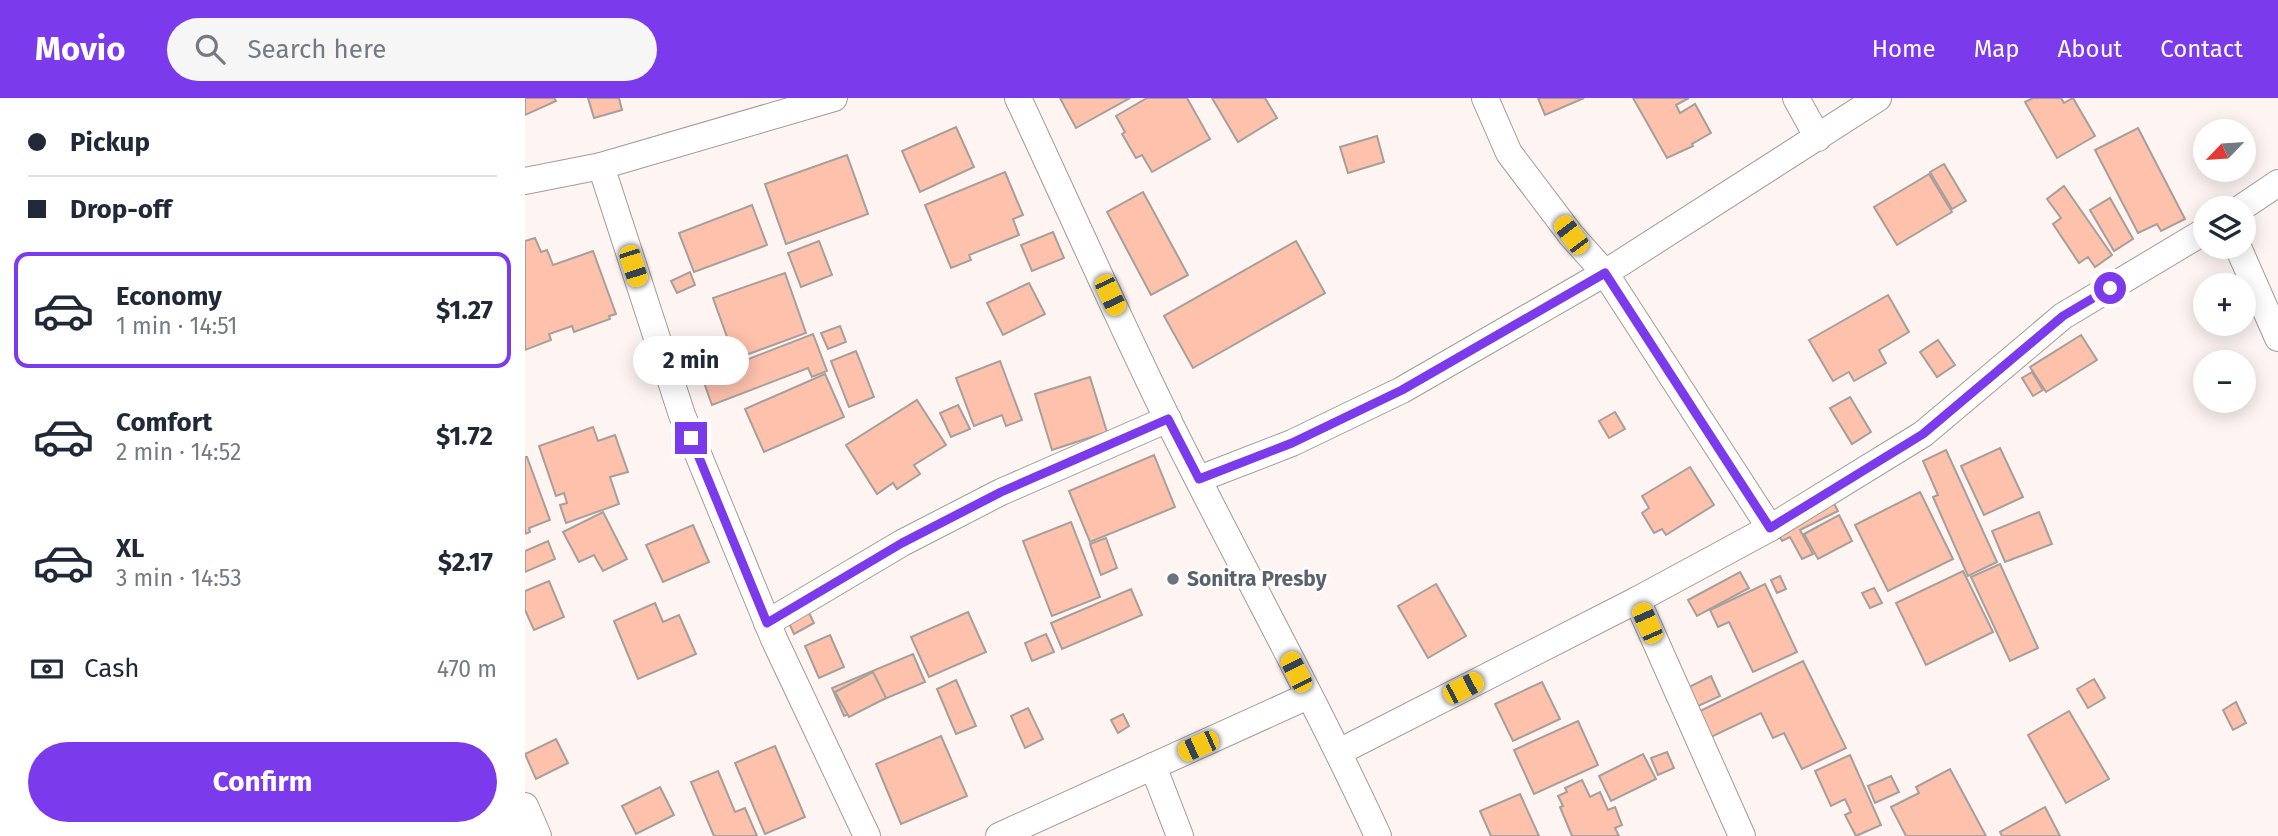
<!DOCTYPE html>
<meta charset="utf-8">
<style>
body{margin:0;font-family:"Fira Sans",sans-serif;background:#f6f6f7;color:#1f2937;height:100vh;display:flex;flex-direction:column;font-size:26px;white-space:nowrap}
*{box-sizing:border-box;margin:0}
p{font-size:23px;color:#747a83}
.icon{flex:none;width:38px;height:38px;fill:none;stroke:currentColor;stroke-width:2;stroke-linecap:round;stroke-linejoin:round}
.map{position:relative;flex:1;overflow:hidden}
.drawer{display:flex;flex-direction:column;background:#fff;width:525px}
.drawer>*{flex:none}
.guide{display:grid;align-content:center;height:154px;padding:0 28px;background:#fff}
.needle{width:46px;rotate:245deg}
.tools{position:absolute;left:1668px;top:21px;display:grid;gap:14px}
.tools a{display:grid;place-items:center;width:63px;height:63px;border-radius:50%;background:#fff;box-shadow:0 4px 18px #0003;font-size:35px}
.end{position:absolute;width:32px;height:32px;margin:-16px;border:9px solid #7c3aed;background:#fff;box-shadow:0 0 0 4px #fff}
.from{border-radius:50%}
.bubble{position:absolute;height:49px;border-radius:24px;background:#fff;box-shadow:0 4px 18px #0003;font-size:23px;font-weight:700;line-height:49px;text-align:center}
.car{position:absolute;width:21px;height:42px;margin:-21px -10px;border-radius:9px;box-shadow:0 0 5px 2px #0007;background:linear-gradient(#f5c518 24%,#345 0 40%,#f5c518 0 76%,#345 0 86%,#f5c518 0)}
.guide b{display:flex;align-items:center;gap:24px;height:66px;font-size:26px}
.guide b+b{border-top:2px solid #e0e1e3}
.guide i{width:18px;height:18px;background:#1f2937}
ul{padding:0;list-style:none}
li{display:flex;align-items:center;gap:21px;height:116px;margin:0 14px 10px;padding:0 14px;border:4px solid transparent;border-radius:14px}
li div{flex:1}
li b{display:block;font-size:26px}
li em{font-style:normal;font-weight:700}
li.on{border-color:#7c3aed}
li>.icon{width:63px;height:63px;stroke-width:1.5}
.pay{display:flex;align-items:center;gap:18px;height:77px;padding:0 28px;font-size:26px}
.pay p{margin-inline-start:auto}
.cta{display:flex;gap:14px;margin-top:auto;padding:14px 28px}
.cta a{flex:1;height:80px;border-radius:42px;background:#7c3aed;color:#fff;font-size:28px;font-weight:700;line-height:80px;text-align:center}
header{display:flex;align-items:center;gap:42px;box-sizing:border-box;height:98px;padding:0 35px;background:#7c3aed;color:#fff}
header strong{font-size:33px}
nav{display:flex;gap:38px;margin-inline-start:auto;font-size:24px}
.search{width:490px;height:63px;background:#f6f6f7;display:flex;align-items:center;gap:18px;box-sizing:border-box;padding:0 24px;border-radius:38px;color:#747a83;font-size:26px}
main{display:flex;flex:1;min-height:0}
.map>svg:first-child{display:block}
</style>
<header>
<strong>Movio</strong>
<div class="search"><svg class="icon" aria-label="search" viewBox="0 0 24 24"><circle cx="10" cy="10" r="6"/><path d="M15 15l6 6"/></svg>Search here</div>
<nav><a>Home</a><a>Map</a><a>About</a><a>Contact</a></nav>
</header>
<main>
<section class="drawer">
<div class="guide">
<b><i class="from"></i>Pickup</b>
<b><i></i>Drop-off</b>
</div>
<ul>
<li class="on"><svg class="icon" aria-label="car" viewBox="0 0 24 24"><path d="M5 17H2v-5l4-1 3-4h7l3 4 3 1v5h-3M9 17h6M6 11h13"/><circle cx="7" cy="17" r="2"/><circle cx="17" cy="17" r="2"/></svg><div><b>Economy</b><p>1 min · 14:51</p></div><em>$1.27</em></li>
<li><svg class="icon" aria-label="car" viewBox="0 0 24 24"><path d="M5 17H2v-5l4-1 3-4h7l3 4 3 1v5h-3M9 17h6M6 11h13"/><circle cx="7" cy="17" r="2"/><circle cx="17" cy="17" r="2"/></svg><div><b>Comfort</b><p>2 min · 14:52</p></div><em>$1.72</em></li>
<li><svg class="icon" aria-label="car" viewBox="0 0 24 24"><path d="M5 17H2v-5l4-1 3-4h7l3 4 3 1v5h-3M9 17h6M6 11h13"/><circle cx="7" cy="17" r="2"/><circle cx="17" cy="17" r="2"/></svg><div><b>XL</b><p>3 min · 14:53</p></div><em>$2.17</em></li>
</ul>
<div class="pay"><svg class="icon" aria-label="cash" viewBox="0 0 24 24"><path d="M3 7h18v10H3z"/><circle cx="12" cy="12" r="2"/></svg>Cash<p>470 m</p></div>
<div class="cta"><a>Confirm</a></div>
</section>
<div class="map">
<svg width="1753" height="738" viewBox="0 0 1753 738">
<rect width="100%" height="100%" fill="#fef5f2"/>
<g fill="#fdc1ac" stroke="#a79f9c" stroke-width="2">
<polygon points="0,0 29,0 31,3 0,17"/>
<polygon points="63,0 94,0 97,12 69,20"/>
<polygon points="535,0 605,0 551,30"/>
<polygon points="622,0 662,0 685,41 627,74 617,57 611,60 597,36 600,34 591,18"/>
<polygon points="687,0 740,0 752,20 713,44"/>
<polygon points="1013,0 1059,0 1020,17"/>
<polygon points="1108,0 1164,0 1151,7 1155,15 1170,6 1186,35 1167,46 1168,48 1142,60"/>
<polygon points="1508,0 1536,0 1539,5 1548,0 1570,38 1532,60 1500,4"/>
<polygon points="431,29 449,69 395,94 377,53"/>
<polygon points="1613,30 1660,121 1636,133 1632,126 1613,135 1570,52"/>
<polygon points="852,38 859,64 823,75 815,49"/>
<polygon points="322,57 343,116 261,146 240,86"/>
<polygon points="1419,66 1441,103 1427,111 1405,74"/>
<polygon points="480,74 498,117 488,121 494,137 444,157 446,162 426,170 400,107"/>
<polygon points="1404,76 1427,114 1372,147 1349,109"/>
<polygon points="1539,88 1587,157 1570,169 1563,159 1554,165 1528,126 1536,120 1522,101"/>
<polygon points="618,94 663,177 626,197 582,114"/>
<polygon points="1585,100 1608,141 1589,153 1565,112"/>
<polygon points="227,107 242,147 169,174 154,135"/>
<polygon points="528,134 539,160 507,173 496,147"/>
<polygon points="10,140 16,154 22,152 28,167 68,153 91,216 84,218 85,221 49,234 47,228 24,236 26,242 0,252 0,143"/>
<polygon points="294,143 307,177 276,189 263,155"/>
<polygon points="771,143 800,195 668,270 639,218"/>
<polygon points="165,174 170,187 152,195 146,183"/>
<polygon points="260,175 281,235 210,261 188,200"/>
<polygon points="504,185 520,216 478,237 462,205"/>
<polygon points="1363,197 1384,234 1354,252 1361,265 1329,283 1324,274 1308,283 1284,242"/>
<polygon points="315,228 321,244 303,251 296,235"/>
<polygon points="288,236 302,273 287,279 283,270 187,307 177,279"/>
<polygon points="1556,237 1572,262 1521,294 1505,269"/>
<polygon points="1413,242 1430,267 1412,279 1395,254"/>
<polygon points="331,253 349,299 324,309 306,263"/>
<polygon points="475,263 497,322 481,328 477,317 449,328 431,280"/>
<polygon points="1507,274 1518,292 1508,298 1497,280"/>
<polygon points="300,276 319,319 239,354 220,311"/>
<polygon points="565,279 582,334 527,352 510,296"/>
<polygon points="1325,299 1346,334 1327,346 1305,310"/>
<polygon points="392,302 421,347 389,367 395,376 372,391 368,385 352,396 321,347"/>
<polygon points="433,307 445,331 426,339 415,315"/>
<polygon points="1090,314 1100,331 1084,340 1074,323"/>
<polygon points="68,329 73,343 90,337 103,374 85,379 94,406 41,425 35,407 42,405 39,395 31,398 14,348"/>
<polygon points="1475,350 1498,399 1459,417 1436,368"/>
<polygon points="1421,352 1472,464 1443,478 1408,399 1413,397 1398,363"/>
<polygon points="629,357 650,409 565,444 544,393"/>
<polygon points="0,359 2,359 25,422 4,430 5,434 0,436"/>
<polygon points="1165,369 1189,407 1141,437 1137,431 1129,435 1117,415 1124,410 1117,398"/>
<polygon points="1395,394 1428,461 1363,493 1330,427"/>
<polygon points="1307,402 1313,413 1275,432 1288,456 1277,461 1265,439 1257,443 1251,432"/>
<polygon points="78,414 102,461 78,473 69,457 54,464 38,434"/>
<polygon points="1514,414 1527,446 1480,464 1467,433"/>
<polygon points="1314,417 1327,443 1293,461 1279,436"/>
<polygon points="546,424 575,499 527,518 498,443"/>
<polygon points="168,427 184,464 138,484 121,447"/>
<polygon points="581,440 592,470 576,477 565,446"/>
<polygon points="23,443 30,461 0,474 0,453"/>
<polygon points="1475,466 1513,550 1485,563 1446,479"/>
<polygon points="1438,473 1468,534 1401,567 1371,505"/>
<polygon points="1215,474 1224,490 1172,518 1163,502"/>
<polygon points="1255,478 1261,491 1252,495 1246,482"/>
<polygon points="24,483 39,519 9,532 0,512 0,493"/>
<polygon points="911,486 941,538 903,560 873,508"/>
<polygon points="1240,486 1272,554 1228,574 1204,524 1193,529 1185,512"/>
<polygon points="1349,490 1357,505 1345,510 1337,495"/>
<polygon points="606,491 617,517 537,551 526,525"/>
<polygon points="130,505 138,524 154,517 171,556 113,581 89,523"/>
<polygon points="283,513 289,525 269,536 263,523"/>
<polygon points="443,514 461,554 404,579 386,539"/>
<polygon points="521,536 529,554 507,563 500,545"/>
<polygon points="305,537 319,569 294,580 280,548"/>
<polygon points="388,556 400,584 319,618 307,590"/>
<polygon points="1278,563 1321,650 1277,671 1259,635 1248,640 1236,615 1184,640 1171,615"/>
<polygon points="348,574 361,600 324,619 310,594"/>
<polygon points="1186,578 1195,598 1169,610 1160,591"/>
<polygon points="1569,581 1580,600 1563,610 1552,591"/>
<polygon points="431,582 451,628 431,636 412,591"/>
<polygon points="1017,584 1035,621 988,643 970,606"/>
<polygon points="1711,604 1721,625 1708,632 1698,612"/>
<polygon points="503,610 518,641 500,650 486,618"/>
<polygon points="1544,613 1584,681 1541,705 1503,637"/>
<polygon points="598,616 604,628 593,635 586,622"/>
<polygon points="1053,623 1073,667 1009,696 989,652"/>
<polygon points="416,638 442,698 376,726 351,666"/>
<polygon points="31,641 43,665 11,681 0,656"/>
<polygon points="250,648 280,719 240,736 210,665"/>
<polygon points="1142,654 1149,670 1133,677 1126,660"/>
<polygon points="1118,656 1131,681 1086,703 1074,678"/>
<polygon points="1325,657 1356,727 1331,738 1320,717 1326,714 1320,701 1306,708 1290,673"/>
<polygon points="1425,671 1461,738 1381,738 1366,709 1394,695 1391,689"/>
<polygon points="193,673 210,714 220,710 232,738 189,738 166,684"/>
<polygon points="1366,678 1374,694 1350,705 1343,688"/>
<polygon points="1057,682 1065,699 1075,694 1083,712 1090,709 1097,727 1090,730 1094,738 1047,738 1035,709 1038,708 1033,698 1042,694 1040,690"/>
<polygon points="135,689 149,717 111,736 97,708"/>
<polygon points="995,696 1014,738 966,738 955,713"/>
<polygon points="1520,709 1535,738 1477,738 1475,734"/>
</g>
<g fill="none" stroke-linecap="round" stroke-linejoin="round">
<g stroke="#a29b97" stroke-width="28">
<g id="minor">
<path d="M493,0C543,107 591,216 643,322C712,461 788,597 853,738"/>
<polyline points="960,0 984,55 1046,137 1080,175 1245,430"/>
<polyline points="1271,0 1293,40"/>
<polyline points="76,68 157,317 249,541 342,738"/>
<polyline points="0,83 76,68 309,0"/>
<polyline points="1716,110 1753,85"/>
<polyline points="1713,149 1753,240"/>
<polyline points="674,381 767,345 877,292 1080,175 1353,0"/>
<polyline points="1112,502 1217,738"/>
<polyline points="242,525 377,445 476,394 643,321"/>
<polyline points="814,654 1112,502 1245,430 1398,336 1538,218 1680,133"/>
<polyline points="628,668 655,738"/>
<polyline points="0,708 13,738"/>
<polyline points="474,738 783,598"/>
</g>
</g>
<use href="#minor" stroke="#fff" stroke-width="26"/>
</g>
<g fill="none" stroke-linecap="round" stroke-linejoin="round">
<polyline stroke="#7c3aed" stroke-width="9" points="166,340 242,525 377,445 476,394 643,321 674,381 767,345 877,292 1080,175 1245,430 1398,336 1538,218 1585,190"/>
</g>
<circle fill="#6b7280" stroke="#fff" stroke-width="2.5" cx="648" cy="481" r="7"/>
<g text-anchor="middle" stroke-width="5" stroke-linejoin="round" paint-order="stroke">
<g font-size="21" font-weight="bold" fill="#5b616d" stroke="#fff" text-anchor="start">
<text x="662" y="488">Sonitra Presby</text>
</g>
</g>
</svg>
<div class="tools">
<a><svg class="needle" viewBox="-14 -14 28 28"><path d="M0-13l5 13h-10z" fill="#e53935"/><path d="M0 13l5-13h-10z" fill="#747a83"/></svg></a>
<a><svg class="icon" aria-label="layers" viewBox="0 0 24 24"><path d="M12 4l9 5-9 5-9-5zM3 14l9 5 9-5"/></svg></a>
<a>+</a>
<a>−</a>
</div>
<i class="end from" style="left:1585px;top:190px"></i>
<i class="end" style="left:166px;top:340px"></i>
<div class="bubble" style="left:108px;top:238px;width:116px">2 min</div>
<i class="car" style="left:1046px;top:137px;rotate:323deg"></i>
<i class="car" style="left:108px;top:168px;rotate:162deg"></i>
<i class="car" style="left:585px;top:197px;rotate:155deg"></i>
<i class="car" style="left:1122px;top:525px;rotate:336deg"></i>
<i class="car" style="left:771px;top:574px;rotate:333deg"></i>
<i class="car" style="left:938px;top:590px;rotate:63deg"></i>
<i class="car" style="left:673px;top:648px;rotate:246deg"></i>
</div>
</main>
